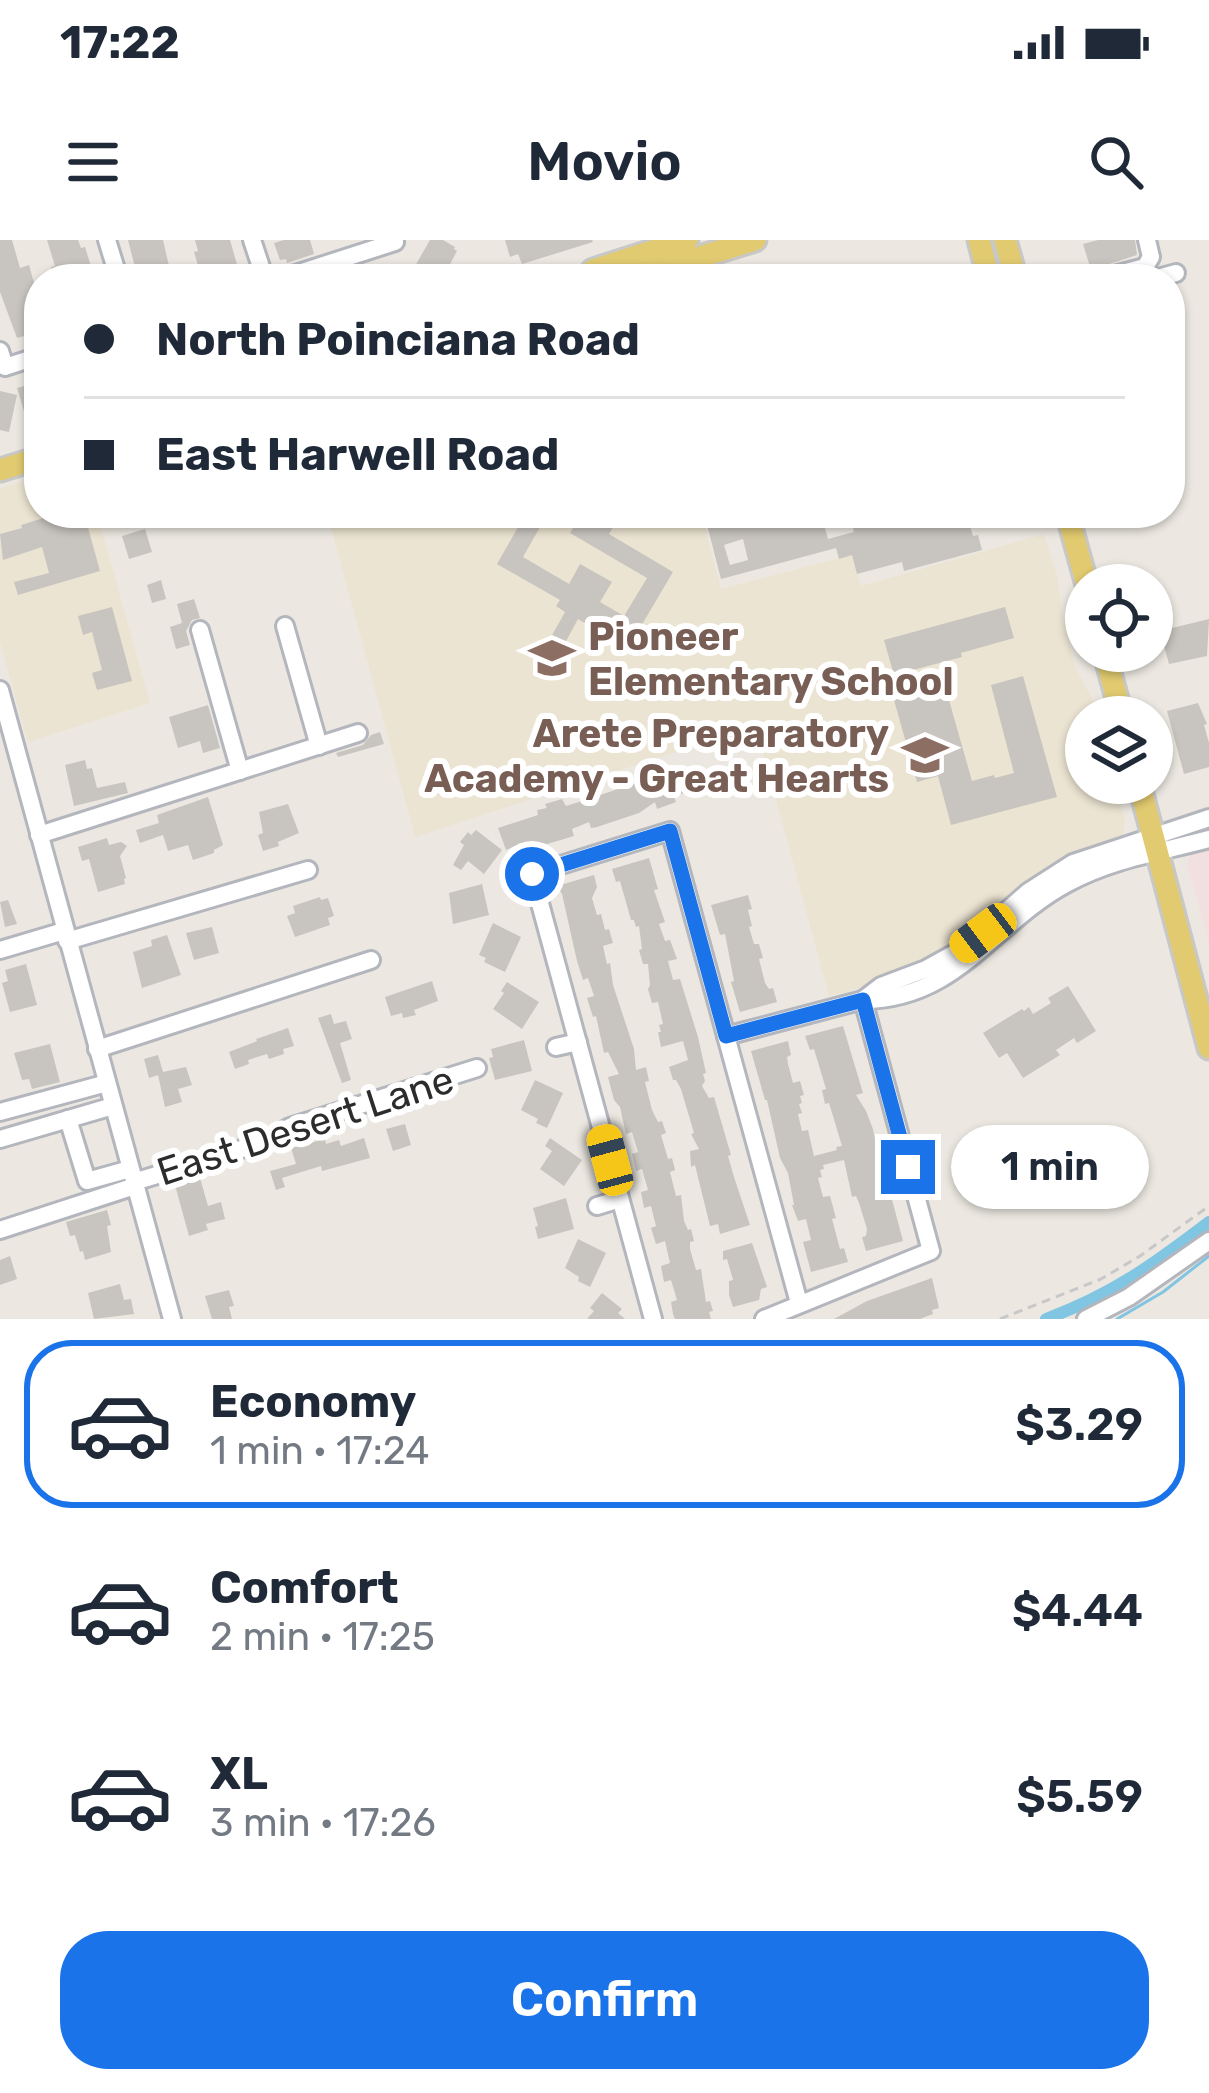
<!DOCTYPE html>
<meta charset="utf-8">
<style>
body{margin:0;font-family:Rubik,sans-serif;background:#f2f2f3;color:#1f2937;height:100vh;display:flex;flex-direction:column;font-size:45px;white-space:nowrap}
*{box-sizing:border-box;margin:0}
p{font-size:39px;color:#747a83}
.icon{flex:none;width:66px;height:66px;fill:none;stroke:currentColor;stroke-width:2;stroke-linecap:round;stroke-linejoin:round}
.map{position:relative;height:1079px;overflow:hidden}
.side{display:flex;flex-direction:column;background:#fff;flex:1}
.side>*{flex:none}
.top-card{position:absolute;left:24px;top:24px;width:1161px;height:264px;border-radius:48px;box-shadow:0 3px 9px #0004;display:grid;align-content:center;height:264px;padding:0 60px;background:#fff}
.buttons{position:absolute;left:1065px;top:324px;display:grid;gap:24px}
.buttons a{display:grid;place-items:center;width:108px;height:108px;border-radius:50%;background:#fff;box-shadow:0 3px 9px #0004;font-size:60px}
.end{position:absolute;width:54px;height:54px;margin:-27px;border:15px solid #1a73e8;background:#fff;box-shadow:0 0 0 6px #fff}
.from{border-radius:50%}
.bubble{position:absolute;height:84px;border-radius:42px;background:#fff;box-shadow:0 3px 9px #0004;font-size:39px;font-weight:600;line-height:84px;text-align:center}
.car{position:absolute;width:36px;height:72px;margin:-36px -18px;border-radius:15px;box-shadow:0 0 9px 3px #0007;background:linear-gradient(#f5c518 24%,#345 0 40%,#f5c518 0 76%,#345 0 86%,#f5c518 0)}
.top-card b{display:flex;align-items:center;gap:42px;height:114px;font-size:45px}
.top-card b+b{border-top:3px solid #e0e1e3}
.top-card i{width:30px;height:30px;background:#1f2937}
ul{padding:21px 0 0;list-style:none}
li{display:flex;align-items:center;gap:36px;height:168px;margin:0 24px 18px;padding:0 36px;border:6px solid transparent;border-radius:48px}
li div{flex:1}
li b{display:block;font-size:45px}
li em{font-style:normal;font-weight:600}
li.active{border-color:#1a73e8}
li>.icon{width:108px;height:108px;stroke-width:1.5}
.action{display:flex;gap:24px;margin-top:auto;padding:24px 60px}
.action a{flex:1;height:138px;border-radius:48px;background:#1a73e8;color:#fff;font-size:48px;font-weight:600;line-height:138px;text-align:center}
.status{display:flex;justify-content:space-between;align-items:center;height:84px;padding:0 60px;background:#fff;direction:ltr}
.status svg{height:33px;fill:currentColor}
header{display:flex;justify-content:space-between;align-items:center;height:156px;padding:0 60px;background:#fff;font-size:54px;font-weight:600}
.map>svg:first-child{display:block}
</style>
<div class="status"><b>17:22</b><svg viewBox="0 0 49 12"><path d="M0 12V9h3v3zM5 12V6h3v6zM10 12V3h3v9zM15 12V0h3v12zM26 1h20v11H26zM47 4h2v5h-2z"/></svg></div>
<header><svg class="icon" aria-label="menu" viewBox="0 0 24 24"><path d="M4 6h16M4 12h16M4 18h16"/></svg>Movio<svg class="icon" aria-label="search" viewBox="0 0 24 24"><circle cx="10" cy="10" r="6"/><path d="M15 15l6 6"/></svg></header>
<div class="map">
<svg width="1209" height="1079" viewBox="0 0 1209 1079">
<rect width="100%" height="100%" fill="#ece8e1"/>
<g fill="#ece4d2">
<polygon points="39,237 39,273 97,273 150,463 28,502 0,403 0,248"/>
<polygon points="327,273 701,273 721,349 852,315 861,346 1044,294 1057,336 1062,373 1075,426 1092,459 1096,477 1086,477 1086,543 1114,543 1125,581 1123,594 1118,599 1079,613 938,717 848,752 829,756 756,486 415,597"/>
</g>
<polygon fill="#f2dfdf" points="1209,606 1209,702 1187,624 1191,613"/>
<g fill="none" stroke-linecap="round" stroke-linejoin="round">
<polyline stroke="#80c5e1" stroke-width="3" points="1117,1079 1163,1052 1209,1016"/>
<path stroke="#80c5e1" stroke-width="12" d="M1046,1079C1113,1054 1154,1024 1209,982"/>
</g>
<g fill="#c8c4bf" fill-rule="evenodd">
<polygon points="0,0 12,0 20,28 29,25 36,50 39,50 39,102 31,105 28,95 17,98 0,52"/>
<polygon points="47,0 78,0 81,8 85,7 95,39 55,39 51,27 55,26"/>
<polygon points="128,0 163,0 172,39 138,39"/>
<polygon points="195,0 230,0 238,28 235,28 237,34 229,39 202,39 194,12 198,11"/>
<polygon points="284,0 310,0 314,14 287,23 286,19 280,20 274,3"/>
<polygon points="430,0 443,0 455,7 454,9 457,11 442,39 381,39 415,26"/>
<polygon points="505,0 592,0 593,2 522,24 518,14 510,17"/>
<polygon points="1098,0 1135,0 1137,15 1091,30 1083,4"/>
<polygon points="28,145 31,152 39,150 39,174 26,178 17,148"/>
<polygon points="0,151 17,155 9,192 0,190"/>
<polygon points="60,273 84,273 100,331 18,355 14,342 49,333 42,307 3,320 0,294 22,288 21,285"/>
<polygon points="526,273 548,273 523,317 569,344 580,324 612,342 600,362 624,376 647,338 570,293 582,273 621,273 609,294 673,332 631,403 591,379 588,385 578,379 564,405 551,397 565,372 556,366 560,360 497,324"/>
<path d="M704,273H821L828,299L854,292L849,273H881L885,287L935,273H966L973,296L978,295L982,310L904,331L902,322L857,334L852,315L839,319L836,308L721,339ZM743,299L748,320L730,325L724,305Z"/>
<polygon points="145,289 152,312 129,319 122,296"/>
<polygon points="161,340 166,359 152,363 147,345"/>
<polygon points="194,359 200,378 192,380 186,391 190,405 176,409 170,387 182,383 177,364"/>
<polygon points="112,367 132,441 97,450 92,433 102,430 92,392 83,395 78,376"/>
<polygon points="1005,367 1014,398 961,413 962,417 894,435 884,400"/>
<polygon points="1209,379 1207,416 1169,424 1160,391"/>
<polygon points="1023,436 1057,557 951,585 938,536 917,542 894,460 945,446 972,541 994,535 995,538 1014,533 991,445"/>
<polygon points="1198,463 1207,484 1204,485 1209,503 1209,527 1184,534 1167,471"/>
<polygon points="208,465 220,508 203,513 200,501 178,508 169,477"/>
<polygon points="380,492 384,504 338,517 336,513 363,505 371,495"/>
<polygon points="85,520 87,529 92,528 97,548 125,542 128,553 74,566 65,525"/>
<polygon points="665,530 665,533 677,532 684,553 674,557 676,562 657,569 655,562 639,573 597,587 591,588 589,582 572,589 574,596 554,602 517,612 515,606 506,610 498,588 538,575 537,570 547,568 545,564 562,559 566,566 582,561 581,556 595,552 597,556 633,544 651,542 650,535"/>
<polygon points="208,557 223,605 214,610 214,613 193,620 188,605 168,611 163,595 140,603 136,590 159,583 157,575"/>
<polygon points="288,564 299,593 278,602 279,606 263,611 258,595 263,593 259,572"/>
<polygon points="476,590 502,610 484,634 468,621 461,630 453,625 464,605 460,602 468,592 471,595"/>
<polygon points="107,598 109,605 121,602 127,606 120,616 126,638 124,639 125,644 98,652 89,619 82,621 78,607"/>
<polygon points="649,618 658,649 654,650 665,682 659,684 665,701 670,700 677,719 668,721 673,740 680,739 698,797 706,833 703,834 705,841 702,846 709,858 714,857 731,915 728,916 734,937 750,985 720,994 718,984 710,986 695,925 691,927 690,911 699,909 691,894 694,893 681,849 676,840 673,840 669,827 688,820 683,801 661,807 658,792 661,792 659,785 663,784 658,762 652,763 648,749 650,745 648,724 643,724 639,710 642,709 639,686 636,687 634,680 631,680 620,641 616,642 612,629"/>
<polygon points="594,635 597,647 592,658 597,675 601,674 605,690 609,689 613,703 603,706 607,724 610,723 613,745 634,809 636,830 646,827 649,841 645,842 652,870 658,882 662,881 666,893 661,895 668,919 672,918 675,930 670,932 676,956 681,955 684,981 688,990 691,989 694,1001 690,1002 690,1009 696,1030 701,1029 706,1062 710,1061 713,1071 709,1072 711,1079 675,1079 673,1074 671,1062 677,1060 671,1040 664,1042 661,1026 670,1023 665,1001 656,1004 651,988 656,986 651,966 644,968 641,952 648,950 642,929 636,931 632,914 638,912 632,892 626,894 620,867 614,860 608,837 619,834 608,812 604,813 596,776 593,777 587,758 594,756 588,738 583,740 577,721 562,654 557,646"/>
<polygon points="482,644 489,675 453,684 449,653"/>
<polygon points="748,655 752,669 748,670 752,686 749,687 754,704 759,704 763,718 759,719 765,743 769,749 773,748 777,762 740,772 731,742 734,741 725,694 720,695 711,665"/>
<polygon points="320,657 321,660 328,658 334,676 328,678 330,685 295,697 287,676 295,673 293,666"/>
<polygon points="8,660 17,684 5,687 0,662"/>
<polygon points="493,683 521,697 505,732 484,722 486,718 479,715"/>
<polygon points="212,687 219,713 194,720 186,693"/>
<polygon points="167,695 181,735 142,748 133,712 152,706 151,700"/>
<polygon points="26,724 37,765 10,772 2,743 8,741 5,730"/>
<polygon points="432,741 438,761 414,770 416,775 403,778 402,773 391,776 385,757"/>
<polygon points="507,742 539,762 522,789 493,769 504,753 501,751"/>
<polygon points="1068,746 1096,791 1077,803 1074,798 1056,810 1060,815 1023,838 1007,813 999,818 983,793 1022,769 1024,771 1029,767 1033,774 1051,763 1048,758"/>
<polygon points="331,774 334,784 346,781 352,799 340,803 351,840 342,843 318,778"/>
<polygon points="843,786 863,853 856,855 866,871 873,889 882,934 885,933 903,1001 866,1011 862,997 866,996 867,989 859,963 856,956 852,957 844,920 823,925 824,929 820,930 822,937 818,938 823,957 830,956 836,978 832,979 840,1009 844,1008 848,1022 811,1032 803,1002 811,1000 806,979 798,981 792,965 794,965 788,933 780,918 767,860 765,860 751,811 788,801 791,815 787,817 788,824 793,843 800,841 804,855 800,856 802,863 799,864 802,873 798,874 802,891 808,890 814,916 837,910 836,907 842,906 829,863 825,864 822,850 826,849 814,809 810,810 805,796"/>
<polygon points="288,788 294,806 283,809 284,814 269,819 267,814 248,820 249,824 235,829 229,812 257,801 256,799"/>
<polygon points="524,800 532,831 495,840 489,818 493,817 491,809"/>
<polygon points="50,804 60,842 32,849 29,839 22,840 14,813"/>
<polygon points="158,815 163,832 186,827 192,845 178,849 182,862 165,867 158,835 149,838 144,819"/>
<polygon points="535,840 563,853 547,888 536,883 538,879 521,870"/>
<polygon points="405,884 411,905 393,911 386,889"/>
<polygon points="1078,888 1078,890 1113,888 1116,941 1081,943 1074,948 1030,951 1029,926 1023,926 1021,902 1035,901 1034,890"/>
<polygon points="364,898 370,918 322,931 321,926 282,938 285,947 276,950 270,931 296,924 291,908 325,899 326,904 339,900 341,906"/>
<polygon points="550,898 582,920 564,946 540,929 552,911 545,906"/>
<polygon points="200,938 208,966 221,962 225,979 206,984 208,990 189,996 175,945"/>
<polygon points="566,958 574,989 538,999 535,987 538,986 533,968"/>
<polygon points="107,970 111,985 107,986 111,1012 85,1020 83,1011 80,1012 75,995 70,996 66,982"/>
<polygon points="578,999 606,1013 590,1047 578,1041 579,1037 565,1028"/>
<polygon points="752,1003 767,1047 761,1049 759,1060 733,1067 729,1055 729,1041 733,1040 727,1019 723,1020 723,1011"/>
<polygon points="10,1016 17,1039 0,1045 0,1020"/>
<polygon points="932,1038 939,1068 932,1070 933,1074 920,1079 834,1079 867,1061"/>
<polygon points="120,1044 124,1060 131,1059 134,1074 94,1079 88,1053"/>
<polygon points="229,1050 234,1066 229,1067 232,1079 212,1079 205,1056"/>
<polygon points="602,1053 622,1069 618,1073 625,1079 587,1079 594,1071 590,1068"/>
</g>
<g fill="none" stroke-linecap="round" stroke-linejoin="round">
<g stroke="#b4b6be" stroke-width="22">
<g id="minor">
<polyline points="107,0 119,39"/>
<polyline points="252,0 265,39"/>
<polyline points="280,39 395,2 394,0"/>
<polyline points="1099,39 1145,27 1151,17 1147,0"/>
<polyline points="1154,39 1176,33"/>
<polyline points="0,111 5,127 39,116"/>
<polyline points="285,386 319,506"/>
<polyline points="200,390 240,531"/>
<polyline points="0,450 172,1079"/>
<polyline points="39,595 358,493"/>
<polyline points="67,701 308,630"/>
<polyline points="0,710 64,691"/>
<polyline points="864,759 881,746 926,729 964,708 1028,652 1073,623 1209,578"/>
<path d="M726,796L863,760C957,760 994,682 1068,643C1112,619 1161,612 1209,599"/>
<polyline points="556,807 578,802"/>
<polyline points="97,809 371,720"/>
<polyline points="0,872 107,843"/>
<polyline points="68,879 87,941 130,929"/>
<polyline points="0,899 113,866"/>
<polyline points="134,942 261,903 290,887 477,828"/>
<polyline points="597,966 620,959"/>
<polyline points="0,990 135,946"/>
<polyline points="653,1079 532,634 670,591 799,1063"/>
<polyline points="764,1079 931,1011 863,760"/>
<polyline points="1086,1079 1129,1057 1209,1001"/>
</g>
</g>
<g stroke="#c8c8c8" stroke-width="27">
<g id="major">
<polyline points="979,0 989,39"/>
<polyline points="1005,0 1016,39"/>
<polyline points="586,39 593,30 687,0"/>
<polyline points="628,39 755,0"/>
<polyline points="0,230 39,218"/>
<polyline points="1067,273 1087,345"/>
<polyline points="1104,411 1122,477"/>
<polyline points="1139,543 1209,808"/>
</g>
</g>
<polyline stroke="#c8c8c8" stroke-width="3" stroke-dasharray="9 6" stroke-linecap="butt" points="1000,1079 1101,1039 1140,1016 1209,966"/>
<use href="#minor" stroke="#fff" stroke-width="16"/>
<use href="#major" stroke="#e1ca70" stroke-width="21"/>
</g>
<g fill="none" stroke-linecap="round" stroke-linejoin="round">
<polyline stroke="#1a73e8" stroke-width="15" points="532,634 670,591 726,796 863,760 908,927"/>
</g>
<defs>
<g id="school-bare" transform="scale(3.6)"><path d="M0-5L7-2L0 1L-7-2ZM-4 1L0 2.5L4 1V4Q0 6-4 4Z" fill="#8d6e63" stroke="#fff" stroke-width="2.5" paint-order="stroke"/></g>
</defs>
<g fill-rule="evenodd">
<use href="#school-bare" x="552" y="418"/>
<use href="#school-bare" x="925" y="515"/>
</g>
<g text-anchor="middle" stroke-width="12" stroke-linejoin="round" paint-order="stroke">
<g font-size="39" font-weight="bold" fill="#785e54" stroke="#fff" text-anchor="start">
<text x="588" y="410">Pioneer<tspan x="588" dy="45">Elementary School</tspan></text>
<text x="889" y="507" text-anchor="end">Arete Preparatory<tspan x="889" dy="45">Academy - Great Hearts</tspan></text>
</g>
<g font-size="39" fill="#2c2c2c" stroke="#fff">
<text transform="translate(305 885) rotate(-18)" y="14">East Desert Lane</text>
</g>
</g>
</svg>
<div class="buttons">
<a><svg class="icon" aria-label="locate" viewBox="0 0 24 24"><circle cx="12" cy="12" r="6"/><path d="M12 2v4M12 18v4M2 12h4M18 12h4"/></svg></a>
<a><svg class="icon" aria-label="layers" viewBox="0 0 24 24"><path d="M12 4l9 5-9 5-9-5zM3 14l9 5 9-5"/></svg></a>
</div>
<i class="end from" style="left:532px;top:634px"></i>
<i class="end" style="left:908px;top:927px"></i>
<div class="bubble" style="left:951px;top:885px;width:198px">1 min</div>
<i class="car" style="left:983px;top:693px;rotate:233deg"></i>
<i class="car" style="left:610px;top:920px;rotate:345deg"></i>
<div class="top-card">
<b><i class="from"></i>North Poinciana Road</b>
<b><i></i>East Harwell Road</b>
</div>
</div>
<section class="side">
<ul>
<li class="active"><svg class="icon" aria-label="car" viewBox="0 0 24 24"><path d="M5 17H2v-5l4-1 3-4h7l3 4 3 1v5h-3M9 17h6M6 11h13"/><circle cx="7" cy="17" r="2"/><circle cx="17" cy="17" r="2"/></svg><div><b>Economy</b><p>1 min · 17:24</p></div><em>$3.29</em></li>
<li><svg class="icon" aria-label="car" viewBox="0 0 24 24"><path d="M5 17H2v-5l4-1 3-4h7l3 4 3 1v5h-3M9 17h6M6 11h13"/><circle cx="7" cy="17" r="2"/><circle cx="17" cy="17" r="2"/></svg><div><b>Comfort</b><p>2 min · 17:25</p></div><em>$4.44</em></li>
<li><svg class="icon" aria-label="car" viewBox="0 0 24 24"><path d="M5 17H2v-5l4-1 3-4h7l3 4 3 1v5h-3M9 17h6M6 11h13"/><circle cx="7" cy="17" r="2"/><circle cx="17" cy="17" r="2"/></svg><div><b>XL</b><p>3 min · 17:26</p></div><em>$5.59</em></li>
</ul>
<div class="action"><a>Confirm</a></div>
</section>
